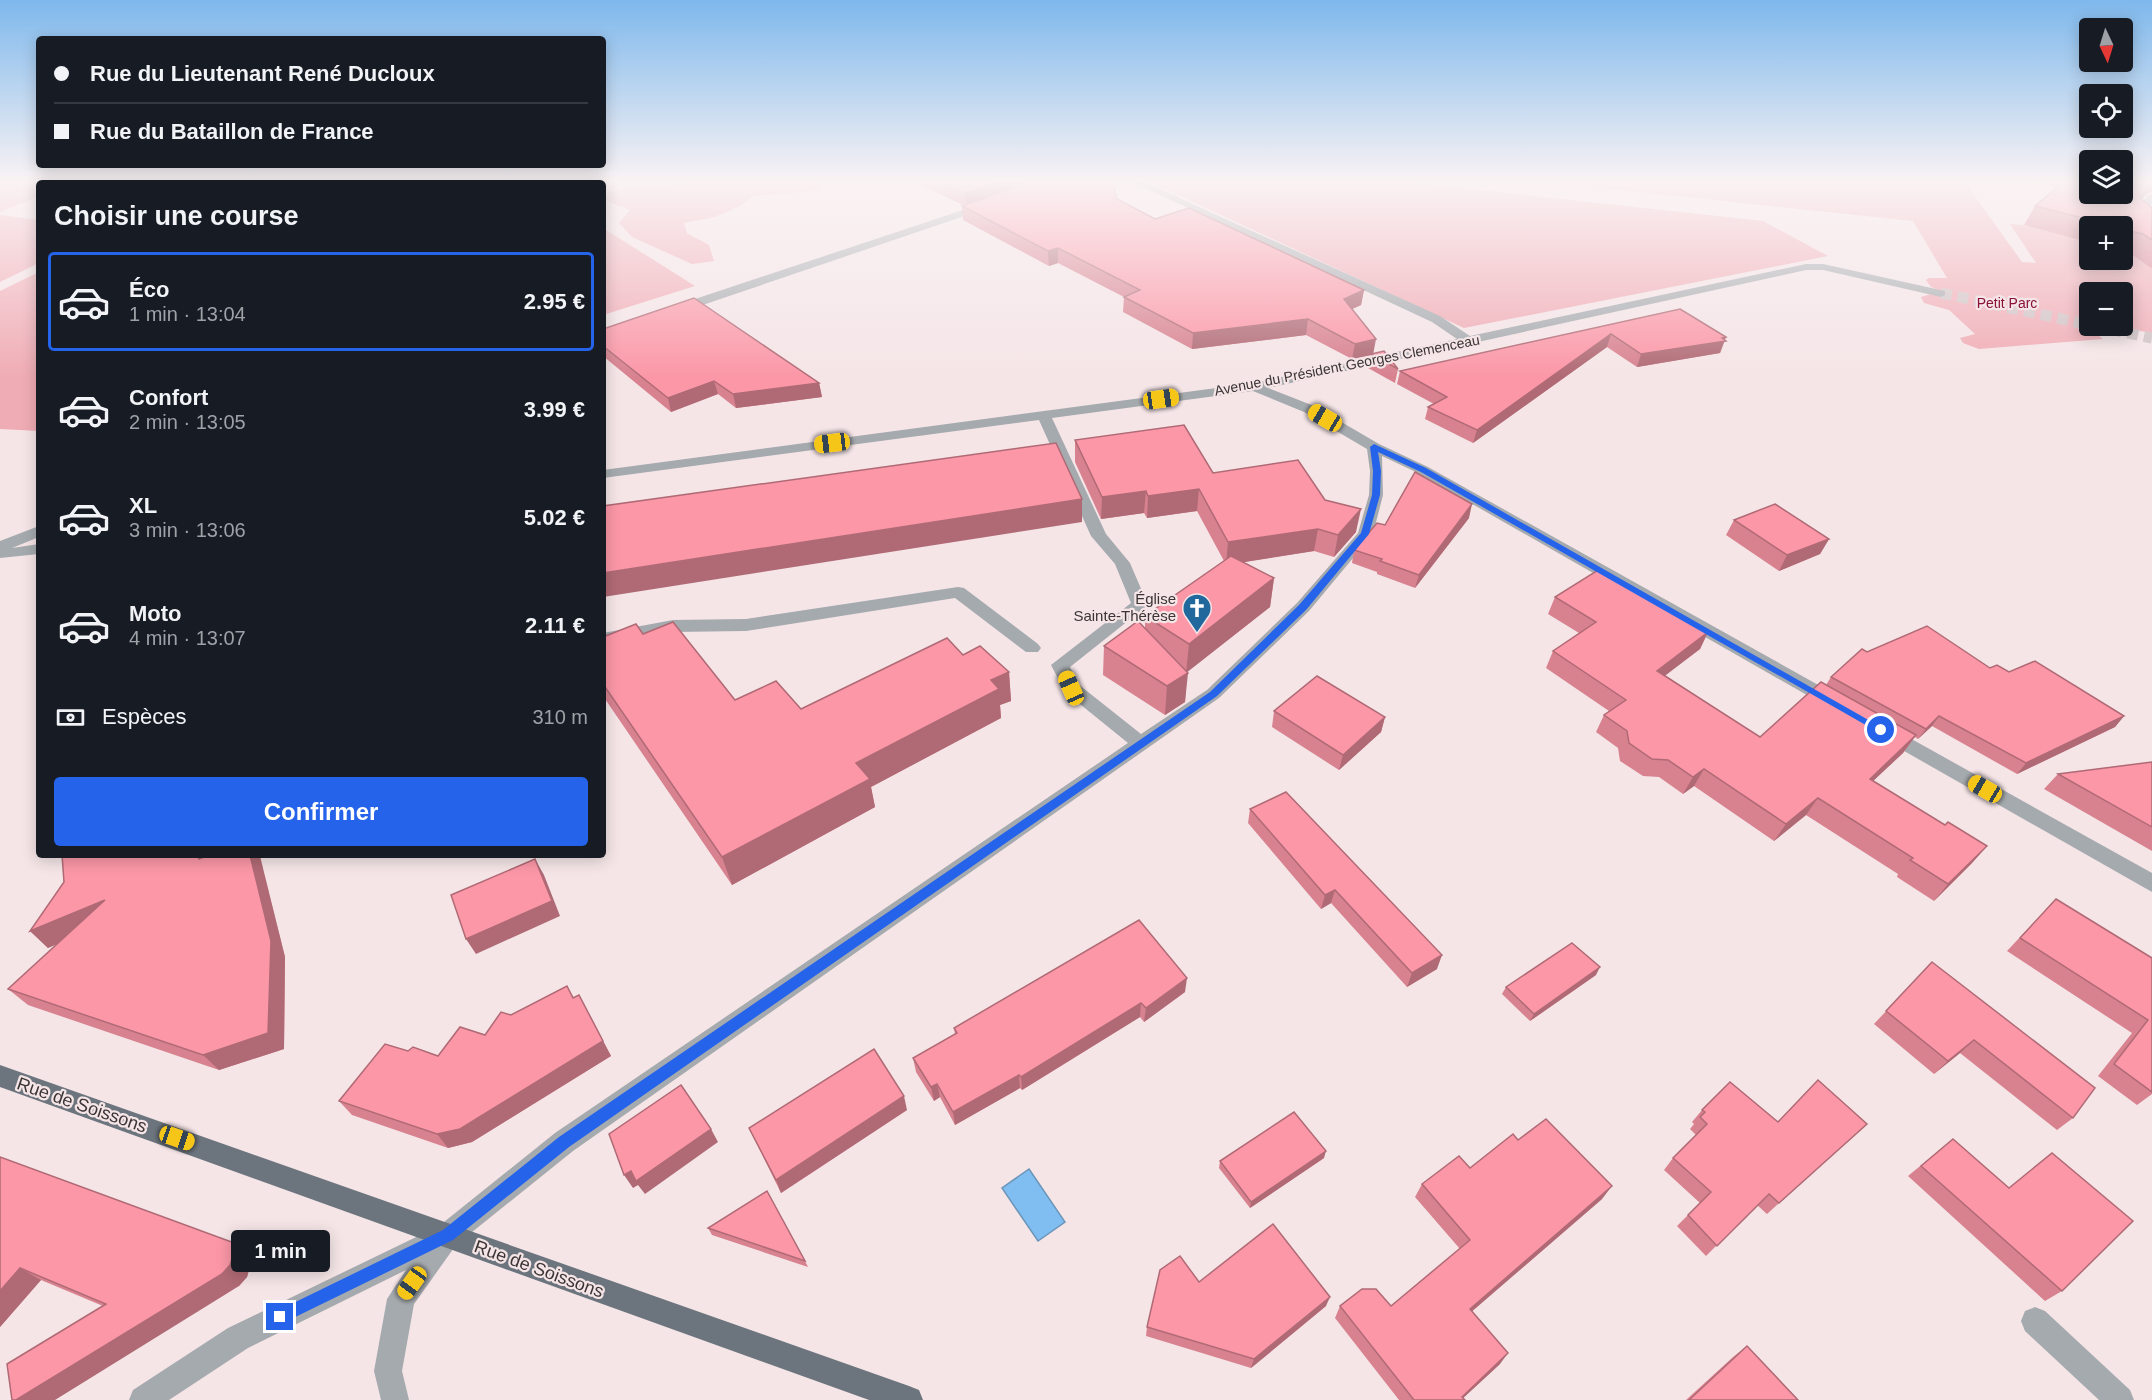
<!DOCTYPE html>
<html lang="fr">
<meta charset="utf-8">
<style>
body{margin:0;font-family:Helvetica,sans-serif;background:#242831;color:#f1f3f6;height:100vh;display:flex;flex-direction:column;font-size:22px;white-space:nowrap}
*{box-sizing:border-box;margin:0}
p{font-size:20px;color:#9ea1a6}
.icon{flex:none;width:33px;height:33px;fill:none;stroke:currentColor;stroke-width:2;stroke-linecap:round;stroke-linejoin:round}
.map{position:relative;flex:1;overflow:hidden}
.details{position:absolute;left:36px;top:180px;width:570px;height:678px;display:flex;flex-direction:column;background:#171b24;border-radius:6px;box-shadow:0 3px 15px #0003}
.details>*{flex:none}
.banner{position:absolute;left:36px;top:36px;width:570px;height:132px;border-radius:6px;box-shadow:0 3px 15px #0003;display:grid;align-content:center;height:132px;padding:0 18px;background:#171b24}
.needle{width:39px;rotate:176deg}
.buttons{position:absolute;left:2079px;top:18px;display:grid;gap:12px}
.buttons a{display:grid;place-items:center;width:54px;height:54px;border-radius:6px;background:#171b24;box-shadow:0 3px 15px #0003;font-size:30px}
.end{position:absolute;width:27px;height:27px;margin:-14px;border:8px solid #2563eb;background:#fff;box-shadow:0 0 0 3px #fff}
.from{border-radius:50%}
.bubble{position:absolute;height:42px;border-radius:6px;background:#171b24;box-shadow:0 3px 15px #0003;font-size:20px;font-weight:600;line-height:42px;text-align:center}
.car{position:absolute;width:18px;height:36px;margin:-18px -9px;border-radius:8px;box-shadow:0 0 4px 2px #0007;background:linear-gradient(#f5c518 24%,#345 0 40%,#f5c518 0 76%,#345 0 86%,#f5c518 0)}
.banner b{display:flex;align-items:center;gap:21px;height:57px;font-size:22px}
.banner b+b{border-top:2px solid #363941}
.banner i{width:15px;height:15px;background:#f1f3f6}
ul{padding:0;list-style:none}
li{display:flex;align-items:center;gap:18px;height:99px;margin:0 12px 9px;padding:0 6px;border:3px solid transparent;border-radius:6px}
li div{flex:1}
li b{display:block;font-size:22px}
li em{font-style:normal;font-weight:600}
li.active{border-color:#2563eb}
li>.icon{width:54px;height:54px;stroke-width:1.5}
h2{padding:0 18px;font-size:27px;line-height:72px}
.pay{display:flex;align-items:center;gap:15px;height:66px;padding:0 18px;font-size:22px}
.pay p{margin-inline-start:auto}
.button{display:flex;gap:12px;margin-top:auto;padding:12px 18px}
.button a{flex:1;height:69px;border-radius:6px;background:#2563eb;color:#fff;font-size:24px;font-weight:600;line-height:69px;text-align:center}
.map>svg:first-child{display:block}
</style>
<div class="map">
<svg width="2152" height="1400" viewBox="0 0 2152 1400">
<rect width="100%" height="100%" fill="#f5e5e7"/>
<g fill="#f0acb5">
<polygon points="0,181 85,181 78,183 39,183 39,196 0,212"/>
<polygon points="221,181 489,181 505,183 216,183"/>
<polygon points="710,181 818,181 819,190 754,196 740,206 715,217 684,223 687,233 709,245 714,261 692,264 632,237 619,223 630,210 604,200 609,192 625,188"/>
<polygon points="1148,181 1397,181 1763,221 1828,256 1464,328"/>
<polygon points="1533,181 1964,181 2022,262 2036,263 2010,224 2024,225 2089,243 2090,260 2122,260 2123,251 2131,254 2152,268 2152,333 2115,326 2122,326 2122,292 2090,292 2089,321 2080,319 2078,329 2095,333 2103,339 1979,349 1963,343 1960,338 1975,334 1949,310 1924,303 1921,297 1941,291 1931,287 1926,280 1929,278 1947,278 1913,221"/>
<polygon points="0,215 39,220 39,263 0,282"/>
<polygon points="603,228 695,286 603,315"/>
<polygon points="39,272 39,431 0,429 0,291"/>
</g>
<polygon fill="#80bef1" stroke="#6b95b9" stroke-width="1.5" points="1029,1169 1065,1222 1038,1241 1002,1188"/>
<g fill="none" stroke-linecap="round" stroke-linejoin="round">
<g stroke="#d0c2c4" stroke-width="11" stroke-dasharray="11 6" stroke-linecap="butt">
<polyline points="1941,293 2090,325"/>
<polyline points="2094,326 2152,338"/>
</g>
<g fill="#a5aaae" fill-rule="evenodd">
<path d="M1130,181H1142L1440,316L1470,336L1806,264H1823L1945,291V295L1941,297L1823,270H1806L1268,388L1314,406L1379,444L1428,467L1838,696L1841,701L1838,706L1832,707L1826,706L1418,473L1382,456L1383,495L1373,534L1309,611L1219,698L573,1151L456,1245L414,1304L402,1371L409,1400H381L374,1371L387,1299L406,1270L248,1348L169,1400H129L133,1390L228,1328L439,1226L555,1133L1128,743L1065,692L1051,665L1131,603L1115,564L1091,536L1039,420L603,478V470L1254,383L1457,339L1432,322ZM1253,391L1304,412L1367,449L1370,471L1369,495L1358,533L1297,603L1207,690L1141,734L1078,684L1070,667L1148,605L1130,563L1106,534L1052,418Z"/>
<polygon points="2152,194 2152,203 2141,217 2152,226 2152,234 2130,217 2148,195"/>
<polygon points="984,203 989,206 988,208 682,312 678,313 672,309 674,306"/>
<polygon points="39,526 39,537 12,548 39,544 39,554 0,558 0,541"/>
<polygon points="958,587 964,588 1038,644 1041,648 1038,652 1026,652 955,598 746,631 673,632 603,645 603,633 673,620 746,619"/>
<polygon points="1890,727 2152,873 2152,892 1883,739 1881,734 1883,729"/>
<polygon points="2035,1307 2045,1311 2130,1390 2134,1400 2099,1400 2025,1331 2021,1321 2025,1311"/>
</g>
<polygon fill="#6c757d" fill-rule="evenodd" points="0,1065 909,1386 919,1390 923,1400 869,1400 0,1087"/>
</g>
<g fill="#d88290">
<polygon points="913,181 1112,181 1117,199 1155,219 1364,290 1361,305 1352,309 1373,354 1398,369 1395,383 1368,368 1371,355 1352,359 1306,335 1192,349 1123,312 1124,297 1058,263 1049,266 963,220 962,206 963,205"/>
<polygon points="2033,181 2152,181 2152,192 2146,194 2141,200 2151,207 2152,204 2152,268 2151,268 2131,254 2122,252 2122,226 2090,226 2090,243 2024,225 2035,206 2058,187"/>
<polygon points="1680,309 1726,337 1720,353 1637,367 1607,347 1473,443 1425,419 1428,407 1434,404 1397,384 1400,371"/>
<polygon points="603,329 819,383 822,397 736,408 718,394 671,412 603,356"/>
<polygon points="1075,440 1325,500 1356,532 1334,557 1314,551 1243,562 1274,578 1270,607 1187,672 1185,702 1165,715 1103,675 1104,646 1145,628 1145,616 1224,561 1197,511 1147,518 1144,513 1101,519 1075,462"/>
<polygon points="1469,518 1415,588 1377,574 1377,572 1352,563 1354,550 1385,525"/>
<polygon points="1734,520 1829,539 1820,554 1779,571 1726,535"/>
<polygon points="1555,597 1708,632 1700,649 1665,675 1760,737 1826,685 1831,677 1867,652 1990,668 2009,672 2124,716 2115,727 2017,774 1932,726 1918,739 1915,737 1903,753 1873,781 1945,825 1987,846 1972,863 1934,901 1897,877 1898,874 1806,815 1774,841 1694,786 1683,794 1659,777 1643,776 1620,761 1618,748 1596,732 1604,715 1609,711 1546,668 1553,651 1579,633 1548,614"/>
<polygon points="643,634 735,700 801,709 963,655 1009,672 1011,701 1000,705 1001,718 871,787 875,807 732,885 603,696 603,637"/>
<polygon points="1274,711 1385,717 1381,732 1339,770 1272,727"/>
<polygon points="2152,762 2152,851 2044,789 2058,774"/>
<polygon points="1250,809 1437,969 1407,987 1331,903 1321,909 1248,823"/>
<polygon points="62,855 259,855 285,957 284,1049 219,1070 28,1005 8,989 58,943 48,948 30,931 64,882"/>
<polygon points="2056,899 2152,958 2152,1094 2137,1105 2098,1076 2132,1033 2007,951"/>
<polygon points="1932,962 2073,1118 2057,1130 1960,1053 1934,1074 1874,1024"/>
<polygon points="1596,975 1530,1021 1502,994 1506,987"/>
<polygon points="567,986 574,998 579,995 611,1056 472,1142 448,1148 352,1115 339,1101 408,1051 438,1056 485,1035 511,1015"/>
<polygon points="1185,992 1144,1022 1140,1017 1022,1090 1020,1088 955,1125 940,1097 934,1101 916,1072 913,1058 955,1034 954,1028"/>
<polygon points="907,1110 781,1193 749,1128"/>
<polygon points="1702,1110 1778,1122 1867,1124 1767,1214 1757,1205 1706,1256 1677,1226 1700,1203 1664,1170 1673,1158 1696,1135 1690,1129 1694,1124 1692,1122"/>
<polygon points="1953,1139 2009,1188 2052,1153 2062,1291 2045,1301 1908,1176"/>
<polygon points="1518,1140 1602,1199 1472,1311 1500,1364 1463,1398 1465,1400 1399,1400 1335,1318 1340,1306 1391,1306 1460,1249 1415,1197 1422,1184 1470,1168"/>
<polygon points="0,1157 237,1244 253,1256 247,1277 239,1286 103,1306 41,1280 0,1327"/>
<polygon points="1324,1158 1250,1208 1219,1168 1220,1161"/>
<polygon points="708,1228 805,1261 808,1267 712,1235"/>
<polygon points="1199,1282 1326,1306 1251,1368 1146,1336 1147,1327"/>
<polygon points="1747,1346 1798,1400 1686,1400 1733,1357"/>
</g>
<g fill="#b06a75">
<polygon points="1002,181 1045,181 966,207 965,193"/>
<polygon points="2152,183 2151,192 2146,194 2128,217 2140,198"/>
<polygon points="1058,248 1058,263 1049,266 1048,251"/>
<polygon points="1364,290 1361,305 1341,314 1344,299"/>
<polygon points="1308,319 1306,335 1192,349 1193,333"/>
<polygon points="1611,334 1607,347 1473,443 1477,430"/>
<polygon points="1726,337 1720,353 1637,367 1641,354"/>
<polygon points="1376,339 1373,355 1371,354 1371,355 1352,359 1355,344"/>
<polygon points="714,381 718,394 671,412 668,398"/>
<polygon points="819,383 822,397 736,408 733,394"/>
<polygon points="1199,489 1197,511 1147,518 1148,496"/>
<polygon points="1146,491 1144,513 1101,519 1102,497"/>
<polygon points="1082,499 1082,522 603,597 603,573"/>
<polygon points="1472,504 1469,518 1415,588 1419,575"/>
<polygon points="1361,509 1356,532 1334,557 1338,535"/>
<polygon points="1318,529 1314,551 1226,565 1228,542"/>
<polygon points="1829,539 1820,554 1779,571 1787,555"/>
<polygon points="1274,578 1270,607 1186,673 1189,644"/>
<polygon points="1708,632 1700,649 1649,688 1657,671"/>
<polygon points="1009,672 1011,701 1000,705 1001,718 871,787 875,807 732,885 722,857 856,763 991,680"/>
<polygon points="1188,673 1185,702 1165,715 1167,686"/>
<polygon points="1939,716 1932,726 1918,739 1926,729"/>
<polygon points="2124,716 2115,727 2017,774 2026,763"/>
<polygon points="1385,717 1381,732 1339,770 1343,755"/>
<polygon points="1916,735 1903,753 1857,796 1870,779"/>
<polygon points="1704,769 1694,786 1683,794 1693,777"/>
<polygon points="1818,798 1806,815 1774,841 1786,824"/>
<polygon points="1987,846 1972,863 1934,901 1948,884"/>
<polygon points="198,855 209,855 199,859"/>
<polygon points="250,855 259,855 260,856 285,957 284,1049 219,1070 203,1055"/>
<polygon points="535,859 544,875 560,916 476,954 466,939"/>
<polygon points="1335,890 1331,903 1321,909 1325,895"/>
<polygon points="105,900 122,917 48,948 30,931"/>
<polygon points="1442,955 1437,969 1407,987 1412,973"/>
<polygon points="1600,967 1596,975 1530,1021 1534,1014"/>
<polygon points="1187,978 1185,992 1144,1022 1146,1008"/>
<polygon points="579,995 611,1056 472,1142 448,1148 437,1134"/>
<polygon points="1141,1003 1140,1017 1022,1090 1021,1077"/>
<polygon points="1974,1040 1960,1053 1934,1074 1948,1061"/>
<polygon points="1019,1075 1020,1088 955,1125 953,1112"/>
<polygon points="937,1084 940,1097 934,1101 931,1087"/>
<polygon points="904,1096 907,1110 781,1193 776,1180"/>
<polygon points="711,1129 718,1142 645,1194 638,1185 633,1188 624,1175 631,1171"/>
<polygon points="1326,1151 1324,1158 1250,1208 1251,1202"/>
<polygon points="1612,1186 1602,1199 1462,1320 1470,1309"/>
<polygon points="237,1244 253,1256 247,1277 239,1286 55,1400 16,1400"/>
<polygon points="20,1268 41,1280 0,1327 0,1291"/>
<polygon points="1330,1297 1326,1306 1251,1368 1254,1359"/>
<polygon points="1508,1353 1500,1364 1461,1400 1462,1397"/>
</g>
<g fill="#fb97a7" stroke="#b06a75" stroke-width="1.5">
<polygon points="940,181 1002,181 965,193"/>
<polygon points="1033,181 1112,181 1117,199 1155,219 1189,208 1364,290 1344,299 1376,339 1355,344 1308,319 1193,333 1124,297 1140,290 1058,248 1048,251 962,206"/>
<polygon points="2065,181 2090,181 2090,194 2122,194 2122,181 2152,181 2152,183 2140,198 2152,208 2152,240 2143,234 2122,229 2122,226 2114,226 2035,206"/>
<polygon points="694,298 819,383 733,394 714,381 668,398 603,346 603,329"/>
<polygon points="1680,309 1726,337 1722,338 1726,341 1641,354 1611,334 1477,430 1428,407 1447,397 1400,371"/>
<polygon points="1384,351 1398,369 1371,354"/>
<polygon points="1184,425 1213,473 1298,460 1325,500 1361,509 1338,535 1318,529 1228,542 1199,489 1148,496 1146,491 1102,497 1075,440"/>
<polygon points="1056,443 1082,499 603,573 603,506"/>
<polygon points="1415,472 1472,504 1419,575 1380,561 1382,559 1354,550 1377,523 1385,525"/>
<polygon points="1775,504 1829,539 1787,555 1734,520"/>
<polygon points="1231,556 1274,578 1189,644 1145,616"/>
<polygon points="1598,570 1708,632 1657,671 1760,737 1821,682 1916,735 1870,779 1945,825 1948,822 1987,846 1948,884 1910,860 1913,858 1818,798 1786,824 1704,769 1693,777 1668,760 1652,759 1629,743 1627,731 1604,715 1626,700 1553,651 1596,622 1555,597"/>
<polygon points="1138,621 1188,673 1167,686 1104,646"/>
<polygon points="673,622 735,700 776,681 801,709 947,638 963,655 980,646 1009,672 991,680 999,689 856,763 870,779 722,857 603,684 603,637 636,624 643,634"/>
<polygon points="1927,626 1990,668 1997,665 2009,672 2035,661 2124,716 2026,763 1939,716 1926,729 1831,677 1862,649 1867,652"/>
<polygon points="1317,676 1385,717 1343,755 1274,711"/>
<polygon points="2152,762 2152,827 2058,774"/>
<polygon points="1286,792 1442,955 1412,973 1335,890 1325,895 1250,809"/>
<polygon points="62,855 198,855 199,859 209,855 250,855 271,941 268,1033 203,1055 8,989 105,900 30,931 64,882"/>
<polygon points="535,859 552,901 466,939 451,895"/>
<polygon points="2056,899 2152,958 2152,1092 2114,1064 2148,1020 2020,938"/>
<polygon points="1139,920 1187,978 1146,1008 1141,1003 1021,1077 1019,1075 953,1112 937,1084 931,1087 913,1058 957,1033 954,1028"/>
<polygon points="1572,943 1600,967 1534,1014 1506,987"/>
<polygon points="1932,962 2095,1088 2073,1118 1974,1040 1948,1061 1886,1011"/>
<polygon points="567,986 573,998 579,995 603,1041 460,1129 437,1134 339,1101 385,1044 408,1051 413,1047 438,1056 460,1027 485,1035 501,1012 511,1015"/>
<polygon points="874,1049 904,1096 776,1180 749,1128"/>
<polygon points="1818,1080 1867,1124 1779,1203 1769,1194 1717,1246 1688,1215 1711,1192 1673,1158 1707,1124 1700,1117 1705,1112 1702,1110 1730,1082 1778,1122"/>
<polygon points="681,1085 711,1129 636,1181 631,1171 624,1175 609,1134"/>
<polygon points="1294,1112 1326,1151 1251,1202 1220,1161"/>
<polygon points="1546,1119 1612,1186 1470,1309 1508,1353 1462,1397 1465,1400 1414,1400 1340,1306 1362,1289 1376,1289 1391,1306 1470,1240 1422,1184 1459,1156 1470,1168 1513,1134 1518,1140"/>
<polygon points="1953,1139 2009,1188 2052,1153 2133,1221 2062,1291 1921,1166"/>
<polygon points="0,1157 237,1244 230,1265 222,1274 16,1400 12,1400 7,1364 106,1304 20,1268 0,1291"/>
<polygon points="767,1191 805,1261 708,1228"/>
<polygon points="1273,1224 1330,1297 1254,1359 1147,1327 1160,1270 1180,1256 1199,1282"/>
<polygon points="1747,1346 1798,1400 1689,1400"/>
</g>
<linearGradient id="sky" x2="0" y2="1"><stop stop-color="#7eb8ec"/><stop offset="0.48" stop-color="#faf3f4"/><stop offset="1" stop-color="#faf3f4" stop-opacity="0"/></linearGradient>
<rect width="2152" height="377" fill="url(#sky)"/>
<polygon fill="#2563eb" points="1374,444 1426,468 1886,730 1885,732 1878,732 1421,472 1378,452 1381,471 1380,495 1369,534 1306,610 1217,696 569,1147 453,1240 285,1322 280,1324 275,1322 272,1317 275,1312 443,1230 559,1137 1210,692 1299,605 1361,533 1372,495 1373,471 1370,447"/>
<defs>
<g id="church-pin" transform="scale(1.5)"><path d="M0 17L-7.5 6A9.5 9.5 0 1 1 7.5 6Z" fill="#21699d" stroke="#f5e5e7"/><path d="M-1.2-6h2.4v3.5h3.3v2.4h-3.3V6h-2.4V-.1h-3.3v-2.4h3.3Z" fill="#fff"/></g>
</defs>
<g fill-rule="evenodd">
<use href="#church-pin" x="1197" y="608"/>
</g>
<g text-anchor="middle" stroke-width="4.5" stroke-linejoin="round" paint-order="stroke">
<g font-size="14" fill="#881238" stroke="#f5e5e7">
<text x="2007" y="308">Petit Parc</text>
</g>
<g font-size="14" fill="#3b3536" stroke="#f5e5e7">
<text transform="translate(1347 365) rotate(-11)" y="5">Avenue du Président Georges Clemenceau</text>
</g>
<g font-size="15" fill="#3b3536" stroke="#f5e5e7" text-anchor="end">
<text x="1176" y="604">Église<tspan x="1176" dy="17">Sainte-Thérèse</tspan></text>
</g>
<g font-size="18" fill="#3b3536" stroke="#f5e5e7">
<text transform="translate(82 1105) rotate(19)" y="6">Rue de Soissons</text>
<text transform="translate(539 1269) rotate(20)" y="6">Rue de Soissons</text>
</g>
</g>
</svg>
<div class="buttons">
<a><svg class="needle" viewBox="-14 -14 28 28"><path d="M0-13l5 13h-10z" fill="#e53935"/><path d="M0 13l5-13h-10z" fill="#9ea1a6"/></svg></a>
<a><svg class="icon" aria-label="locate" viewBox="0 0 24 24"><circle cx="12" cy="12" r="6"/><path d="M12 2v4M12 18v4M2 12h4M18 12h4"/></svg></a>
<a><svg class="icon" aria-label="layers" viewBox="0 0 24 24"><path d="M12 4l9 5-9 5-9-5zM3 14l9 5 9-5"/></svg></a>
<a>+</a>
<a>−</a>
</div>
<i class="end from" style="left:1881px;top:730px"></i>
<i class="end" style="left:280px;top:1317px"></i>
<div class="bubble" style="left:231px;top:1230px;width:99px">1 min</div>
<i class="car" style="left:1161px;top:399px;rotate:82deg"></i>
<i class="car" style="left:1325px;top:418px;rotate:300deg"></i>
<i class="car" style="left:832px;top:443px;rotate:263deg"></i>
<i class="car" style="left:1071px;top:688px;rotate:336deg"></i>
<i class="car" style="left:1985px;top:789px;rotate:300deg"></i>
<i class="car" style="left:177px;top:1138px;rotate:109deg"></i>
<i class="car" style="left:412px;top:1283px;rotate:216deg"></i>
<div class="banner">
<b><i class="from"></i>Rue du Lieutenant René Ducloux</b>
<b><i></i>Rue du Bataillon de France</b>
</div>
<section class="details">
<h2>Choisir une course</h2>
<ul>
<li class="active"><svg class="icon" aria-label="car" viewBox="0 0 24 24"><path d="M5 17H2v-5l4-1 3-4h7l3 4 3 1v5h-3M9 17h6M6 11h13"/><circle cx="7" cy="17" r="2"/><circle cx="17" cy="17" r="2"/></svg><div><b>Éco</b><p>1 min · 13:04</p></div><em>2.95 €</em></li>
<li><svg class="icon" aria-label="car" viewBox="0 0 24 24"><path d="M5 17H2v-5l4-1 3-4h7l3 4 3 1v5h-3M9 17h6M6 11h13"/><circle cx="7" cy="17" r="2"/><circle cx="17" cy="17" r="2"/></svg><div><b>Confort</b><p>2 min · 13:05</p></div><em>3.99 €</em></li>
<li><svg class="icon" aria-label="car" viewBox="0 0 24 24"><path d="M5 17H2v-5l4-1 3-4h7l3 4 3 1v5h-3M9 17h6M6 11h13"/><circle cx="7" cy="17" r="2"/><circle cx="17" cy="17" r="2"/></svg><div><b>XL</b><p>3 min · 13:06</p></div><em>5.02 €</em></li>
<li><svg class="icon" aria-label="car" viewBox="0 0 24 24"><path d="M5 17H2v-5l4-1 3-4h7l3 4 3 1v5h-3M9 17h6M6 11h13"/><circle cx="7" cy="17" r="2"/><circle cx="17" cy="17" r="2"/></svg><div><b>Moto</b><p>4 min · 13:07</p></div><em>2.11 €</em></li>
</ul>
<div class="pay"><svg class="icon" aria-label="cash" viewBox="0 0 24 24"><path d="M3 7h18v10H3z"/><circle cx="12" cy="12" r="2"/></svg>Espèces<p>310 m</p></div>
<div class="button"><a>Confirmer</a></div>
</section>
</div>
